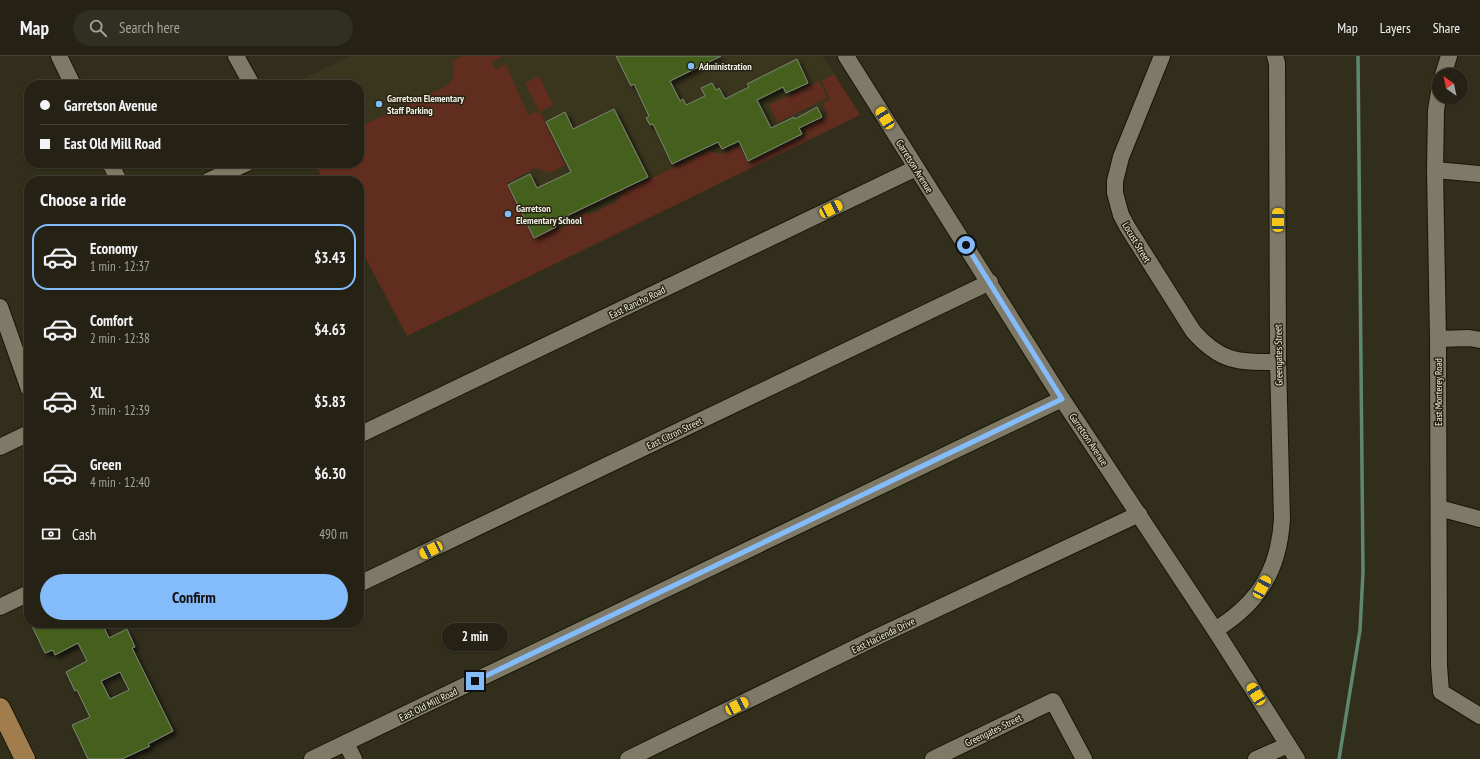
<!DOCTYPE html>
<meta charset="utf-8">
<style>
body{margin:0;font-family:"PT Sans Narrow",sans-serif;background:#312f22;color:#f1f3f6;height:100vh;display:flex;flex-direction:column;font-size:15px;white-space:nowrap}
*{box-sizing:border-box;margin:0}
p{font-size:13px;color:#a3a4a0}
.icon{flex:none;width:22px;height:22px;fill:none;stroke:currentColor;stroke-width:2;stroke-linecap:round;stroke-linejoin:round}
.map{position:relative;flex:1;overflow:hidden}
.drawer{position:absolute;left:24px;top:120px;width:340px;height:452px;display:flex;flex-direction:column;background:#252215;border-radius:16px;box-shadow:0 1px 3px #0004,0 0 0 1px #423f34}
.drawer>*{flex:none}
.guide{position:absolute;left:24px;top:24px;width:340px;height:88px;border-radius:16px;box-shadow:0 1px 3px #0004,0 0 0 1px #423f34;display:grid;align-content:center;height:88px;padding:0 16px;background:#252215}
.needle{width:26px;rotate:327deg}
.fabs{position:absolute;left:1432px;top:12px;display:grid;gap:8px}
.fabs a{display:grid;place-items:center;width:36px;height:36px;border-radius:50%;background:#252215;box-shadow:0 1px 3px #0004,0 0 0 1px #423f34;font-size:20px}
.end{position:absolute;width:18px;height:18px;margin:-9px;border:5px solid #84bbfb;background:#111;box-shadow:0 0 0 2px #111}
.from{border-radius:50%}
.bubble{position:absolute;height:28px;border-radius:14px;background:#252215;box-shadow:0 1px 3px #0004,0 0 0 1px #423f34;font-size:13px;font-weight:600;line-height:28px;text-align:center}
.car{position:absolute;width:12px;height:24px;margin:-12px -6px;border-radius:5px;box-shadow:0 0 3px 1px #0007;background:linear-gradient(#f5c518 24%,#345 0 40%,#f5c518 0 76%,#345 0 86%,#f5c518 0)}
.guide b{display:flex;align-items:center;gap:14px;height:38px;font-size:15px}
.guide b+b{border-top:1px solid #423f34}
.guide i{width:10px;height:10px;background:#f1f3f6}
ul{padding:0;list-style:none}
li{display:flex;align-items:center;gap:12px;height:66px;margin:0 8px 6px;padding:0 8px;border:2px solid transparent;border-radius:16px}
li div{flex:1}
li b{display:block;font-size:15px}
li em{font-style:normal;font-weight:600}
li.on{border-color:#84bbfb}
li>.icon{width:36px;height:36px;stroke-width:1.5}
h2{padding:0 16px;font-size:18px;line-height:48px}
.pay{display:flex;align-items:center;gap:10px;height:44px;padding:0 16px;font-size:15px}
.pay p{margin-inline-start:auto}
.cta{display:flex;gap:8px;margin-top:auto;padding:8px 16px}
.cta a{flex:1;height:46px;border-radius:24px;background:#84bbfb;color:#111;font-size:16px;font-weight:600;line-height:46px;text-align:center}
header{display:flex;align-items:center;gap:24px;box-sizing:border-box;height:56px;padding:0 20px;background:#252215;border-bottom:1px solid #423f34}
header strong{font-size:19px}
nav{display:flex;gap:22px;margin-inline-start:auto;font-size:14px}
.search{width:280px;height:36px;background:#312f22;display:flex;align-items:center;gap:10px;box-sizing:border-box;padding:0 14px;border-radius:22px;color:#a3a4a0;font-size:15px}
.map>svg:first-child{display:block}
</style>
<header>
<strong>Map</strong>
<div class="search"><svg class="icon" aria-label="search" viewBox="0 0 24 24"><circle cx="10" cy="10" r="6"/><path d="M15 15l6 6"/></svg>Search here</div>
<nav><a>Map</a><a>Layers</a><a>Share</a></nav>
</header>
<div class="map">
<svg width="1480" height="703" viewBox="0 0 1480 703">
<defs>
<filter id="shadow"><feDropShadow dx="3.5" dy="3.5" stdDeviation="2" flood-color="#0009"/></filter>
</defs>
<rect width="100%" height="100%" fill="#312e1c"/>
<polygon fill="#3a351d" points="350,0 823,0 860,59 407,280 359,190 359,125 324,125 314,107 359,107 359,29 290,29"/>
<g fill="#612d1f">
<path d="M462,0H503L492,6L495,14L506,8L528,59L536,56L541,58L565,109L550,117L535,112L507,127L534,181L556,171L557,174L565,170L567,165L587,156L589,159L617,145L623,136L708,95L720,98L739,90L748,107L807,78L805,72L828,60L823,47L830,44L822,25L834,18L860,59L407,280L359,190V125H324L314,107H359V71L446,30C455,23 455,15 452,5Z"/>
<polygon points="539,20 553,49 539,56 525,27"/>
<polygon points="819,25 827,42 778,66 769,49"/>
</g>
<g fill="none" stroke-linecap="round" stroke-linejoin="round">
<polyline stroke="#5f8770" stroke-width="3.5" points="1339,703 1360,574 1363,516 1358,0"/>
</g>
<g fill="#45611d" stroke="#7d8674" fill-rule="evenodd" filter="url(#shadow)">
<polygon points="616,0 721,0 670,25 680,45 683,43 686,49 705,40 701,32 712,27 716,34 719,32 725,43 749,31 747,28 797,3 808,27 786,37 783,31 757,44 771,72 794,61 795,63 817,51 822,61 799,72 802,78 748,105 739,85 722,93 718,86 672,108 653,68 650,69 646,62 649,60 634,28 631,30"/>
<polygon points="614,53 648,121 554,166 556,171 534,182 508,129 530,118 537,132 571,116 546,66 565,56 573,73"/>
<path d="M39,567H102L109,582L127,573L135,591L132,592L173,675L148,688L150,690L122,703H88L72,669L90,661L77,634L75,635L66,616L87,605L78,587L55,599L53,594L45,597L32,570ZM120,616L129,634L110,643L101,625Z"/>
</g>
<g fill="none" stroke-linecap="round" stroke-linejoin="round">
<g stroke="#191606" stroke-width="18">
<g id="minor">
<polyline points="59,0 73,29"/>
<polyline points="236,0 252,29"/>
<polyline points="846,0 1062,343 1215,574 1297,703"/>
<path d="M1162,0L1121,101L1115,125V137L1121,159L1128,172L1193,275C1221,307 1238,306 1278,306"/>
<polyline points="1443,19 1449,0"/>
<polyline points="1439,36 1436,54 1435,114 1438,283 1439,610 1441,636 1480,660"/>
<polyline points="110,107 119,125"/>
<polyline points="1435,114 1480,118"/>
<polyline points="208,125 247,107"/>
<polyline points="0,251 29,333"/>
<polyline points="1438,283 1469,282 1480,284"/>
<polyline points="359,379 916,112"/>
<polyline points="0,391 29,377"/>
<polyline points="1439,452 1480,463"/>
<polyline points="359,528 990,226"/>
<polyline points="0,551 29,537"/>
<path d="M1215,574C1259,547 1279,514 1282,463L1278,306L1277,7L1275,0"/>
<polyline points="346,687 354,703"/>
<polyline points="312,703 1062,343"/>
<polyline points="628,703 877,581 1139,458"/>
<polyline points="933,703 1053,645 1084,703"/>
<polyline points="1256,703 1288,689"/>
</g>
</g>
<g stroke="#191606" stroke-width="22">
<polyline id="major" points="0,652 25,703"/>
</g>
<use href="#minor" stroke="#7e7a67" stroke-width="16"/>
<use href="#major" stroke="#a17d4e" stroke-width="20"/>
</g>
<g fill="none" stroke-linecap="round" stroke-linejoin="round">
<polyline stroke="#84bbfb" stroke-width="5" points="475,625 1062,343 966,189"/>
</g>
<g fill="#84bbfb" stroke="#272413" stroke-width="1.5">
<circle cx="691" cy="10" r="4"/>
<circle cx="379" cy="48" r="4"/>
<circle cx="508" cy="158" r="4"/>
</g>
<g text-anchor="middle" stroke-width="3" stroke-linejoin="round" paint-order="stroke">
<g font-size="10" font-weight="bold" fill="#f3f1e6" stroke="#272413" text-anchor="start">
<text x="699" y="14">Administration</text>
<text x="387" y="46">Garretson Elementary<tspan x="387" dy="12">Staff Parking</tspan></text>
<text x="516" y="156">Garretson<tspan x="516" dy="12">Elementary School</tspan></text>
</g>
<g font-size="10" fill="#f3f1e6" stroke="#272413">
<text transform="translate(915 110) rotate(58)" y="4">Garretson Avenue</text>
<text transform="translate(1137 186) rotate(59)" y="4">Locust Street</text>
<text transform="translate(637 246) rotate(-26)" y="4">East Rancho Road</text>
<text transform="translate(1278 299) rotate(-91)" y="4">Greengates Street</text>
<text transform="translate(1438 336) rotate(-90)" y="4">East Monterey Road</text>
<text transform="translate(674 377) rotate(-26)" y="4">East Citron Street</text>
<text transform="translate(1089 383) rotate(56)" y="4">Garretson Avenue</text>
<text transform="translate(883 579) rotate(-26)" y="4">East Hacienda Drive</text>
<text transform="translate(428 648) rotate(-26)" y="4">East Old Mill Road</text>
<text transform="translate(993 674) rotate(-26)" y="4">Greengates Street</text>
</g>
</g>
</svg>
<div class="fabs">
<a><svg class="needle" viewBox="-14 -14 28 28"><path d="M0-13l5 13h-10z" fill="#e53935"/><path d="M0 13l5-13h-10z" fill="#a3a4a0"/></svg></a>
</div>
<i class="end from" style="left:966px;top:189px"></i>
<i class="end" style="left:475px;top:625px"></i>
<div class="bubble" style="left:442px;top:567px;width:66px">2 min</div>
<i class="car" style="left:885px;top:62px;rotate:328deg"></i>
<i class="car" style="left:831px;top:153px;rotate:64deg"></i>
<i class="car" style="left:1278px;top:164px;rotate:0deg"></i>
<i class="car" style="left:431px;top:494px;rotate:244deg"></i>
<i class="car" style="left:1262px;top:531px;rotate:28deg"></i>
<i class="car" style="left:1256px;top:638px;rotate:328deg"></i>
<i class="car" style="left:737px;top:650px;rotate:64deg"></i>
<div class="guide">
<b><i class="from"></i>Garretson Avenue</b>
<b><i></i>East Old Mill Road</b>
</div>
<section class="drawer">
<h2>Choose a ride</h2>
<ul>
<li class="on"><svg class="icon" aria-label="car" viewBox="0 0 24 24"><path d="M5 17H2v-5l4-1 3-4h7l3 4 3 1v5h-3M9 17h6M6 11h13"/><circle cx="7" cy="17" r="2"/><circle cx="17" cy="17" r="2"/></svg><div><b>Economy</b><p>1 min · 12:37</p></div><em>$3.43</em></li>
<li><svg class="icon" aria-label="car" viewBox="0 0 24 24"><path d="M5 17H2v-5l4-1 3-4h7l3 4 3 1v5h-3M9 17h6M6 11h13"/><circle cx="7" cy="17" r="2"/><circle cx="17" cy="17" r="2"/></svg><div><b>Comfort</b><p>2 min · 12:38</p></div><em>$4.63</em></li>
<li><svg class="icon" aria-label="car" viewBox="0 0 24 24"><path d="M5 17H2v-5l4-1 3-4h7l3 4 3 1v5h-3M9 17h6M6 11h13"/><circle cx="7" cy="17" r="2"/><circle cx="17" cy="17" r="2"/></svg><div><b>XL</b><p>3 min · 12:39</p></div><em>$5.83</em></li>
<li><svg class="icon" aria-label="car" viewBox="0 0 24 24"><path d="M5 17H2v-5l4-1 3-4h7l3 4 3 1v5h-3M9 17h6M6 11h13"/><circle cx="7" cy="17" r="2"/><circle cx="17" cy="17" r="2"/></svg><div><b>Green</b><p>4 min · 12:40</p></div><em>$6.30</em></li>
</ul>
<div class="pay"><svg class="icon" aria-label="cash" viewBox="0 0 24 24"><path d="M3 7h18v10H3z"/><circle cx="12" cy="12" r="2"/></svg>Cash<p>490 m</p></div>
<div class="cta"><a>Confirm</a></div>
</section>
</div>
